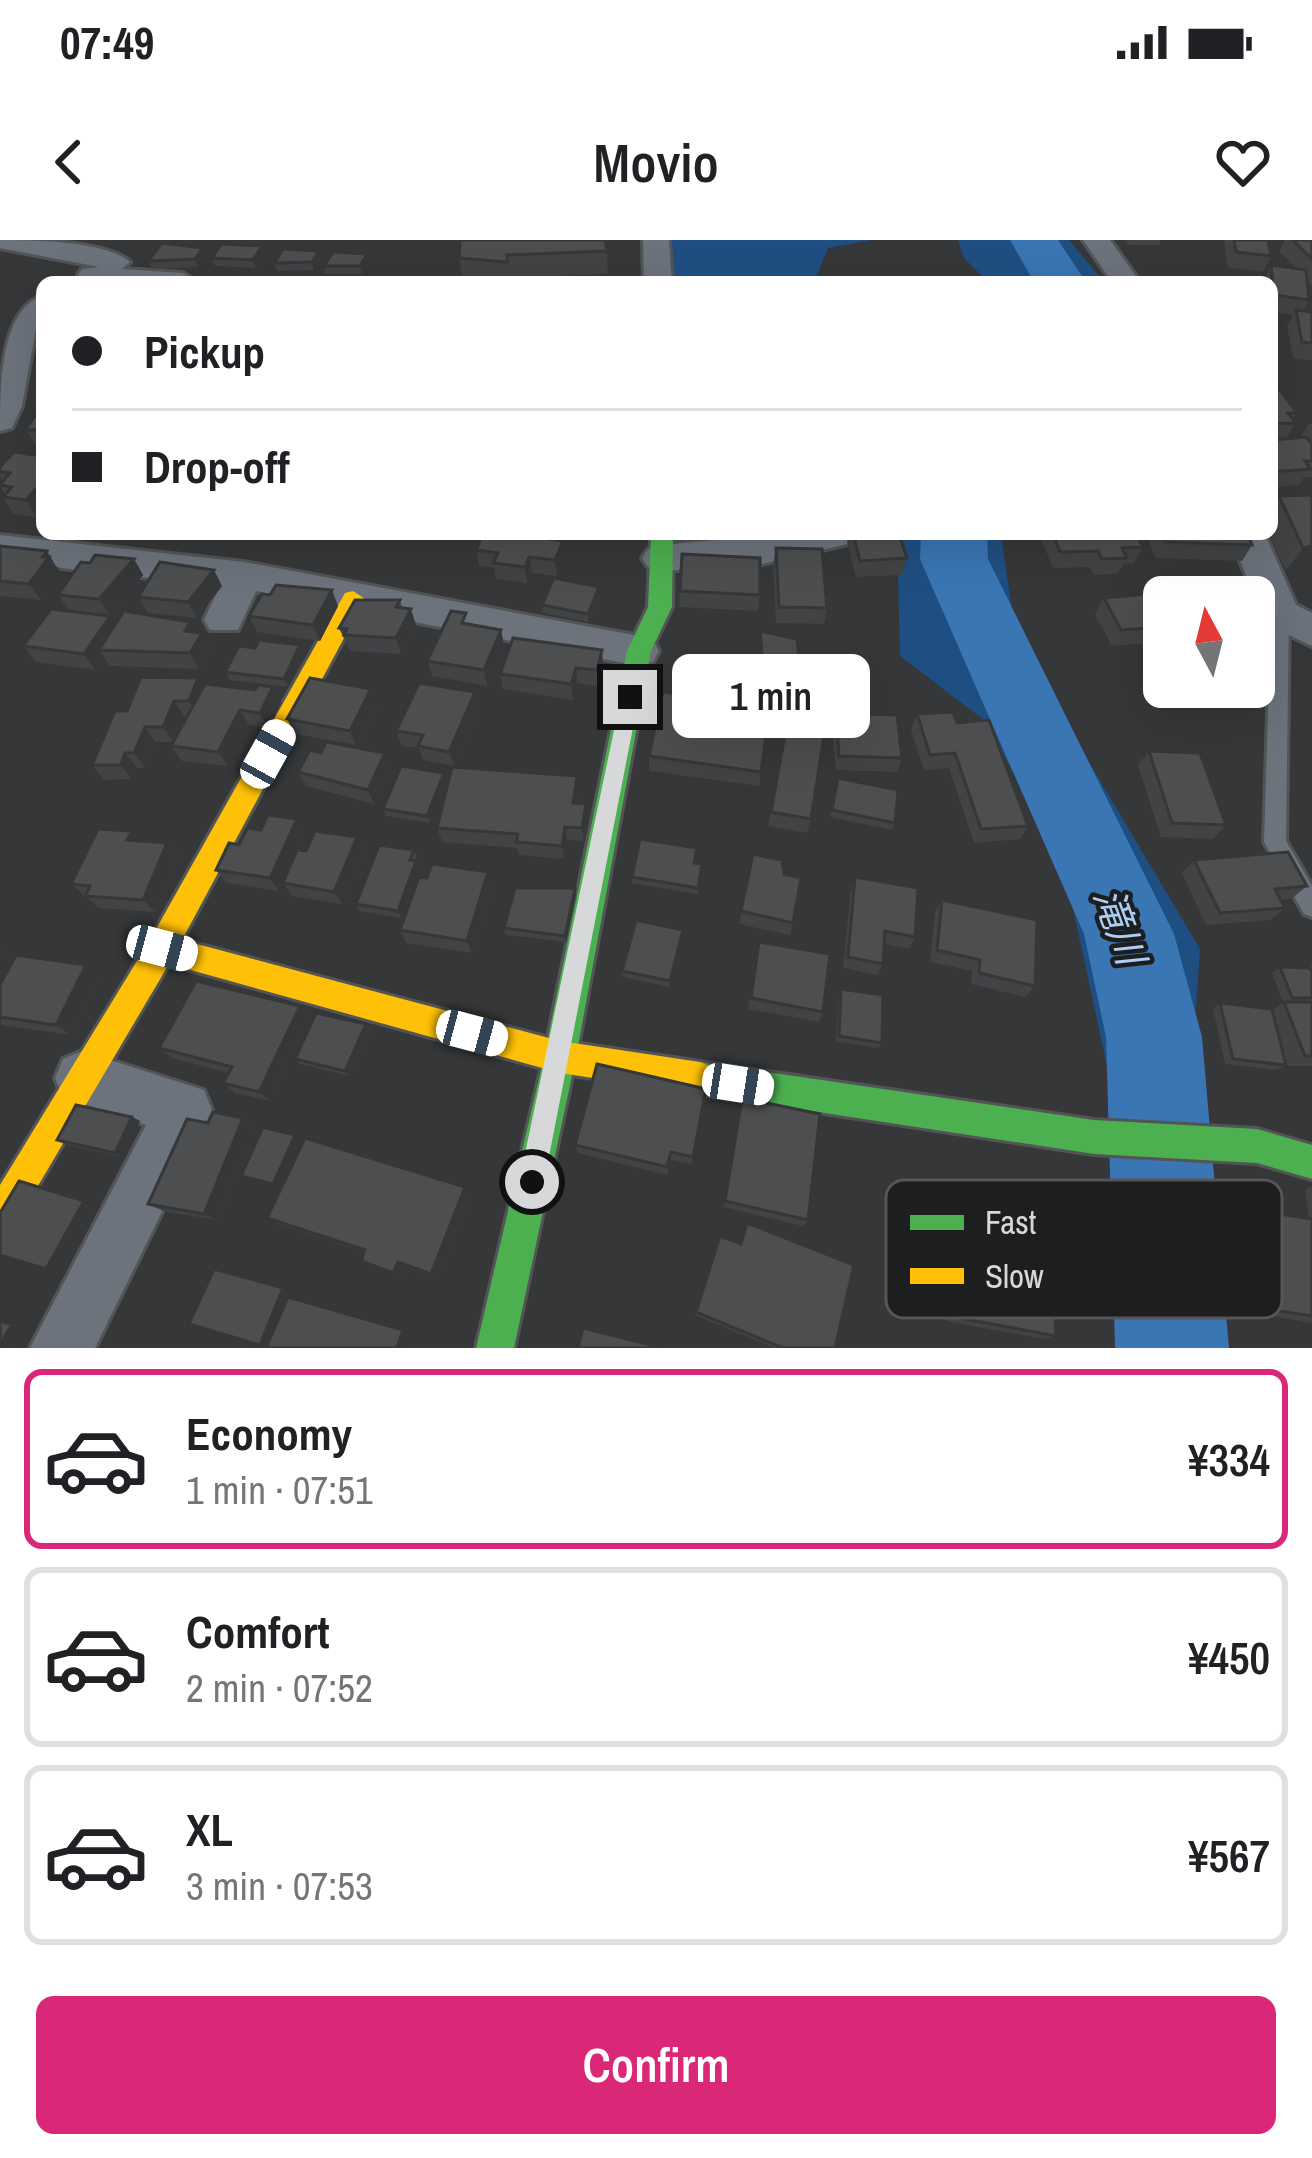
<!DOCTYPE html>
<meta charset="utf-8">
<style>
body{margin:0;font-family:"Archivo Narrow","Noto Sans JP",sans-serif;background:#f2f2f2;color:#202124;height:100vh;display:flex;flex-direction:column;font-size:45px;white-space:nowrap}
*{box-sizing:border-box;margin:0}
p{font-size:39px;color:#757577}
.icon{flex:none;width:66px;height:66px;fill:none;stroke:currentColor;stroke-width:2;stroke-linecap:round;stroke-linejoin:round}
.map{position:relative;height:1108px;overflow:hidden}
.drawer{display:flex;flex-direction:column;background:#fff;flex:1}
.drawer>*{flex:none}
.guide{position:absolute;left:36px;top:36px;width:1242px;height:264px;border-radius:18px;box-shadow:0 12px 48px #0002;display:grid;align-content:center;height:264px;padding:0 36px;background:#fff}
.needle{width:78px;rotate:353deg}
.controls{position:absolute;left:1143px;top:336px;display:grid;gap:24px}
.controls a{display:grid;place-items:center;width:132px;height:132px;border-radius:18px;background:#fff;box-shadow:0 12px 48px #0002;font-size:60px}
.end{position:absolute;width:54px;height:54px;margin:-27px;border:15px solid #d6d8da;background:#111;box-shadow:0 0 0 6px #111}
.from{border-radius:50%}
.bubble{position:absolute;height:84px;border-radius:18px;background:#fff;box-shadow:0 12px 48px #0002;font-size:39px;font-weight:600;line-height:84px;text-align:center}
.car{position:absolute;width:36px;height:72px;margin:-36px -18px;border-radius:15px;box-shadow:0 0 9px 3px #0007;background:linear-gradient(#fff 24%,#345 0 40%,#fff 0 76%,#345 0 86%,#fff 0)}
.guide b{display:flex;align-items:center;gap:42px;height:114px;font-size:45px}
.guide b+b{border-top:3px solid #e0e0e0}
.guide i{width:30px;height:30px;background:#202124}
ul{padding:21px 0 0;list-style:none}
li{display:flex;align-items:center;gap:36px;height:180px;margin:0 24px 18px;padding:0 12px;border:6px solid #e0e0e0;border-radius:18px}
li div{flex:1}
li b{display:block;font-size:45px}
li em{font-style:normal;font-weight:600}
li.on{border-color:#db2777}
li>.icon{width:108px;height:108px;stroke-width:1.5}
.cta{display:flex;gap:24px;margin-top:auto;padding:24px 36px}
.cta a{flex:1;height:138px;border-radius:18px;background:#db2777;color:#fff;font-size:48px;font-weight:600;line-height:138px;text-align:center}
.status{display:flex;justify-content:space-between;align-items:center;height:84px;padding:0 60px;background:#fff;direction:ltr}
.status svg{height:33px;fill:currentColor}
header{display:flex;justify-content:space-between;align-items:center;height:156px;padding:0 36px;background:#fff;font-size:54px;font-weight:600}
.map>svg:first-child{display:block}
</style>
<div class="status"><b>07:49</b><svg viewBox="0 0 49 12"><path d="M0 12V9h3v3zM5 12V6h3v6zM10 12V3h3v9zM15 12V0h3v12zM26 1h20v11H26zM47 4h2v5h-2z"/></svg></div>
<header><svg class="icon" aria-label="back" viewBox="0 0 24 24"><path d="M15 5l-7 7 7 7"/></svg>Movio<svg class="icon" aria-label="heart" viewBox="0 0 24 24"><path d="M12 20l-8-8c-3-5 5-10 8-4 3-6 11-1 8 4z"/></svg></header>
<div class="map">
<svg width="1312" height="1108" viewBox="0 0 1312 1108">
<rect width="100%" height="100%" fill="#353739"/>
<g fill="#1f4f82">
<polygon points="666,0 871,0 828,8 814,42 670,42"/>
<polygon points="958,0 1069,0 1104,42 988,42 964,18"/>
<polygon points="897,294 1001,294 1012,370 1064,480 1200,709 1195,782 1110,840 1067,641 988,483 900,416"/>
</g>
<g fill="none" stroke-linecap="round" stroke-linejoin="round">
<g fill="#3a75b4" fill-rule="evenodd">
<polygon points="1010,0 1058,0 1086,42 1034,42"/>
<polygon points="921,294 987,294 988,319 1174,694 1202,797 1229,1108 1115,1108 1106,797 1084,694 920,319"/>
</g>
<g stroke="#535455" stroke-width="6">
<polygon id="lane" points="1280,367 1289,374 1286,601 1312,646 1312,677 1304,674 1264,602 1271,374"/>
</g>
<g stroke="#535455" stroke-width="6">
<g id="street">
<path d="M0,0C32,0 107,1 130,22L122,29L183,33L197,42H86L78,35L82,29L99,27L0,8Z"/>
<polygon points="643,0 669,0 672,42 644,42"/>
<polygon points="1083,0 1110,0 1140,42 1112,42"/>
<path d="M42,56L22,166L12,188L0,191C0,148 0,70 42,56Z"/>
<polygon points="782,294 857,294 852,303 762,324 661,331 648,327 642,318 648,309 661,305"/>
<polygon points="1229,294 1265,294 1296,365 1312,373 1312,406 1266,384"/>
<polygon points="0,295 244,322 639,396 653,400 659,411 653,422 639,426 256,351 238,390 210,390 204,380 220,346 0,321"/>
<polygon points="82,811 204,850 212,870 95,1108 30,1108 146,885 63,857 55,838 63,819"/>
</g>
</g>
<g stroke="#535455" stroke-width="6">
<g id="fast">
<polygon points="651,294 673,294 672,367 651,411 576,817 514,1108 476,1108 544,817 627,411 648,367"/>
<polygon points="700,822 1094,880 1257,889 1312,905 1312,939 1257,923 1094,914 700,854 688,849 684,838 688,827"/>
</g>
</g>
<g stroke="#535455" stroke-width="6">
<polygon id="slow" points="353,351 365,359 182,700 560,801 700,822 712,827 716,838 712,849 700,854 560,833 169,724 12,990 0,996 0,945 151,698 345,353"/>
</g>
<use href="#lane" fill="#6c737c" fill-rule="evenodd"/>
<use href="#street" fill="#6c737c" fill-rule="evenodd"/>
<use href="#fast" fill="#4caf50" fill-rule="evenodd"/>
<use href="#slow" fill="#ffc107" fill-rule="evenodd"/>
</g>
<g fill="#424345" fill-rule="evenodd">
<polygon points="1126,0 1161,0 1159,5 1129,5"/>
<polygon points="1224,0 1268,0 1271,16 1263,32 1228,28"/>
<polygon points="1285,0 1312,0 1312,47 1308,43 1309,60 1303,71 1312,72 1312,121 1293,118 1287,86 1293,75 1272,72 1272,42 1263,42 1271,25 1297,29 1279,11"/>
<polygon points="262,6 265,14 256,28 215,26 212,18"/>
<polygon points="203,8 206,16 198,27 152,29 148,21"/>
<polygon points="607,11 608,34 510,38 510,42 463,41 459,18"/>
<polygon points="367,14 369,23 362,34 326,34 324,26"/>
<polygon points="321,19 314,30 277,31 274,23"/>
<polygon points="1272,151 1297,173 1293,179 1296,183 1286,199 1300,197 1309,184 1312,184 1312,237 1304,237 1299,245 1272,247"/>
<polygon points="42,170 42,214 25,190"/>
<polygon points="42,216 37,277 14,274 3,257 5,254 0,246 3,241 0,237 0,227"/>
<polygon points="1279,256 1312,326 1286,331 1269,294 1272,294 1272,266"/>
<polygon points="135,294 176,294 173,299"/>
<polygon points="849,294 899,294 907,318 902,335 856,337 847,302"/>
<polygon points="1039,294 1136,294 1143,307 1134,323 1124,324 1118,334 1094,335 1090,327 1053,328"/>
<polygon points="1146,294 1248,294 1252,305 1242,321 1155,318"/>
<polygon points="0,306 58,327 60,333 41,360 0,356"/>
<polygon points="776,308 827,368 824,384 776,383 773,324"/>
<polygon points="476,310 564,317 557,336 532,333 527,343 496,339 494,328 479,326"/>
<polygon points="682,314 760,355 758,371 679,367"/>
<polygon points="134,319 143,335 110,375 70,371 58,355 90,323"/>
<polygon points="222,346 197,378 148,373 138,357"/>
<polygon points="600,355 588,382 543,373 542,365"/>
<polygon points="1104,358 1164,361 1164,402 1112,406 1095,374"/>
<polygon points="400,360 402,368 416,385 401,414 350,411 339,388"/>
<polygon points="338,366 320,401 257,392 249,376"/>
<polygon points="115,384 202,393 211,408 199,429 110,426 104,417 95,430 36,422 23,406"/>
<polygon points="469,385 501,390 504,406 487,446 432,436 427,421"/>
<polygon points="760,391 801,437 799,445 762,445"/>
<polygon points="304,413 288,447 230,440 225,432"/>
<polygon points="603,426 598,446 577,443 573,460 503,449 500,434"/>
<path d="M204,447L255,450L273,447L281,463L269,488L249,485L228,526L182,521L171,506L173,502H155L145,528H137L132,539L104,540L92,525L127,471ZM184,476H188L175,500Z"/>
<polygon points="475,452 478,467 454,526 423,520 419,508 402,506 396,491"/>
<polygon points="377,464 356,505 295,494 287,479"/>
<polygon points="836,473 902,518 897,532 836,530 832,488"/>
<polygon points="917,474 957,483 1028,586 1020,599 974,603 949,528 924,530 911,489"/>
<polygon points="786,489 811,579 807,593 768,586"/>
<polygon points="1149,511 1226,585 1213,599 1161,597 1138,525"/>
<polygon points="321,513 385,513 391,528 374,564 306,546 298,532"/>
<polygon points="649,516 761,532 759,546 649,531"/>
<polygon points="444,533 446,540 430,583 386,576 383,569"/>
<polygon points="836,545 895,583 892,590 830,577"/>
<polygon points="579,550 577,563 587,578 584,601 567,600 564,619 519,615 517,608 442,602 437,588"/>
<polygon points="297,579 305,593 298,610 306,611 357,597 364,611 342,664 292,656 283,643 292,623 279,651 226,643 216,630 239,605 261,590"/>
<polygon points="141,601 167,603 178,617 155,672 99,668 71,644"/>
<polygon points="414,610 417,617 415,621 419,628 401,678 359,671 356,664"/>
<polygon points="753,614 793,683 790,695 739,684"/>
<polygon points="1194,620 1307,646 1291,659 1281,660 1285,668 1270,680 1206,685 1182,633"/>
<polygon points="695,623 702,624 698,654 632,643 632,637"/>
<polygon points="488,632 492,645 472,713 406,703 400,690 427,638"/>
<polygon points="855,637 915,697 909,709 884,704 883,724 877,735 843,728 851,650"/>
<polygon points="575,648 576,654 566,702 506,695 504,688"/>
<polygon points="942,660 1035,746 1025,757 971,744 972,731 930,722 935,672"/>
<polygon points="683,690 669,747 623,737 622,731"/>
<polygon points="759,702 823,772 819,782 748,769"/>
<polygon points="5,711 15,718 100,736 71,795 1,785 0,719"/>
<polygon points="1312,724 1312,826 1288,826 1283,812 1286,825 1277,830 1225,824 1213,769 1220,763 1273,770 1283,762 1272,733 1280,727 1307,728"/>
<polygon points="841,749 882,803 878,808 836,801 839,754"/>
<polygon points="300,766 309,776 270,861 235,853 223,843 229,833 172,818 159,808"/>
<polygon points="366,784 370,789 349,836 300,824 295,819"/>
<polygon points="706,849 692,924 671,920 667,935 578,913 575,905"/>
<polygon points="740,867 808,980 803,986 723,967"/>
<polygon points="132,877 140,881 122,917 66,905 57,900"/>
<polygon points="243,878 255,886 217,980 163,971 148,964 208,883"/>
<polygon points="1312,946 1312,979 1309,979 1305,949"/>
<polygon points="465,947 470,954 438,1038 405,1027 401,1038 361,1021 365,1012 278,984 267,978"/>
<polygon points="987,958 1056,1096 1043,1099 946,1081 946,975 954,969 978,973 978,964"/>
<polygon points="1255,970 1312,979 1312,1083 1255,1073 1238,976"/>
<polygon points="720,996 835,1108 774,1108 695,1075"/>
</g>
<g fill="#363738">
<polygon points="262,6 265,14 256,28 253,20"/>
<polygon points="203,8 206,16 198,27 195,19"/>
<polygon points="319,11 321,19 314,30 312,22"/>
<polygon points="367,14 369,23 362,34 360,26"/>
<polygon points="42,242 42,271 37,277 26,260"/>
<polygon points="563,301 564,317 557,336 555,320"/>
<polygon points="1312,306 1312,326 1286,331 1303,308"/>
<polygon points="47,311 60,333 41,360 29,344"/>
<polygon points="529,317 532,333 527,343 525,327"/>
<polygon points="134,319 143,335 110,375 99,359"/>
<polygon points="214,330 222,346 197,378 188,362"/>
<polygon points="599,347 600,355 588,382 588,374"/>
<polygon points="332,350 338,366 320,401 313,385"/>
<polygon points="0,360 12,376 9,381 14,387 0,407"/>
<polygon points="411,369 416,385 401,414 396,398"/>
<polygon points="110,376 120,392 99,410 104,417 95,430 84,414"/>
<polygon points="501,390 504,406 487,446 484,430"/>
<polygon points="202,393 211,408 199,429 190,413"/>
<polygon points="300,405 304,413 288,447 284,439"/>
<polygon points="602,410 603,426 598,446 597,430"/>
<polygon points="576,428 577,443 573,460 571,444"/>
<polygon points="198,438 207,453 199,476 189,461"/>
<polygon points="273,447 281,463 269,488 260,473"/>
<polygon points="371,449 377,464 356,505 350,491"/>
<polygon points="475,452 478,467 454,526 449,512"/>
<polygon points="174,461 184,476 174,502 163,487"/>
<polygon points="240,470 249,485 228,526 218,512"/>
<polygon points="145,487 155,502 145,528 134,513"/>
<polygon points="125,513 137,528 132,539 121,525"/>
<polygon points="385,513 391,528 374,564 368,550"/>
<polygon points="444,533 446,540 430,583 427,576"/>
<polygon points="577,536 579,550 575,576 573,563"/>
<polygon points="586,564 587,578 584,601 582,588"/>
<polygon points="297,579 305,593 279,651 270,638"/>
<polygon points="565,587 567,600 564,619 562,606"/>
<polygon points="357,597 364,611 342,664 334,652"/>
<polygon points="167,603 178,617 155,672 143,660"/>
<polygon points="416,621 419,628 401,678 398,671"/>
<polygon points="488,632 492,645 472,713 467,701"/>
<polygon points="575,648 576,654 566,702 565,696"/>
<polygon points="5,711 21,723 0,761 0,719"/>
<polygon points="86,725 100,736 71,795 56,785"/>
<polygon points="300,766 309,776 270,861 259,852"/>
<polygon points="366,784 370,789 349,836 345,831"/>
<polygon points="132,877 140,881 122,917 115,913"/>
<polygon points="243,878 255,886 217,980 204,974"/>
<polygon points="295,895 300,899 279,948 273,944"/>
<polygon points="465,947 470,954 438,1038 431,1034"/>
<polygon points="84,961 100,967 64,1033 46,1029"/>
<polygon points="398,1022 405,1027 401,1038 393,1033"/>
<polygon points="0,1042 21,1048 4,1080 31,1087 20,1108 0,1108"/>
<polygon points="283,1048 288,1050 266,1106 260,1105"/>
<polygon points="403,1090 411,1093 406,1108 397,1108"/>
</g>
<g fill="#4d4e50" stroke="#363738" stroke-width="3">
<polygon points="460,0 605,0 607,11 507,15 507,22 459,18"/>
<polygon points="1234,0 1268,0 1271,16 1236,12"/>
<polygon points="1293,0 1312,0 1312,19"/>
<polygon points="162,3 203,8 195,19 148,21"/>
<polygon points="221,4 262,6 253,20 212,18"/>
<polygon points="283,9 319,11 312,22 274,23"/>
<polygon points="333,12 367,14 360,26 324,26"/>
<polygon points="1271,25 1306,30 1309,60 1274,55"/>
<polygon points="1296,70 1312,72 1312,103 1302,102"/>
<polygon points="1272,151 1281,151 1297,173 1288,173 1296,183 1272,184"/>
<polygon points="39,170 42,170 42,190 25,190"/>
<polygon points="1306,197 1312,204 1312,221 1305,221 1310,229 1272,232 1272,200"/>
<polygon points="14,212 42,216 42,242 26,260 3,257 12,247 0,245 10,233 0,232 0,227"/>
<polygon points="1312,255 1312,306 1303,308 1279,256"/>
<polygon points="483,294 513,294 563,301 555,320 529,317 525,327 493,323 498,313 476,310"/>
<polygon points="853,294 899,294 907,318 860,321"/>
<polygon points="1053,294 1136,294 1143,307 1122,308 1127,318 1102,319 1098,311 1060,312"/>
<polygon points="1162,294 1248,294 1252,305 1165,302"/>
<polygon points="0,306 47,311 43,317 49,317 29,344 0,341"/>
<polygon points="776,308 822,309 827,368 779,367"/>
<polygon points="682,314 760,318 760,355 680,351"/>
<polygon points="95,315 134,319 99,359 58,355 81,322 90,323"/>
<polygon points="160,322 214,330 188,362 138,357"/>
<polygon points="554,338 599,347 588,374 542,365"/>
<polygon points="276,345 332,350 313,385 249,376 262,354 270,355"/>
<polygon points="1159,353 1164,361 1164,387 1121,390 1104,358"/>
<polygon points="355,360 400,360 396,367 411,369 396,398 344,395 347,389 339,388"/>
<polygon points="51,369 110,376 84,414 23,406"/>
<polygon points="124,371 190,382 185,391 202,393 190,413 99,410"/>
<polygon points="451,371 466,373 462,383 501,390 484,430 427,421"/>
<polygon points="760,391 797,399 801,437 764,437"/>
<polygon points="513,398 602,410 597,430 576,428 571,444 500,434"/>
<polygon points="259,400 300,405 284,439 225,432 239,406 255,408"/>
<polygon points="141,437 198,438 189,461 174,461 163,487 145,487 134,513 125,513 121,525 92,525 115,471 127,471"/>
<polygon points="310,438 371,449 350,491 287,479"/>
<polygon points="419,443 475,452 449,512 418,506 423,495 396,491"/>
<polygon points="205,444 255,450 258,445 273,447 260,473 240,470 218,512 171,506"/>
<polygon points="663,452 770,467 761,532 649,516"/>
<polygon points="953,472 957,483 989,480 1028,586 981,589 955,513 930,515 917,474"/>
<polygon points="836,473 897,475 902,518 839,516"/>
<polygon points="786,489 824,496 811,579 771,572"/>
<polygon points="326,502 385,513 368,550 298,532 310,510 321,513"/>
<polygon points="1149,511 1200,513 1226,585 1172,583"/>
<polygon points="401,526 444,533 427,576 383,569"/>
<polygon points="452,527 577,536 573,563 586,564 582,588 565,587 562,606 516,602 518,594 437,588"/>
<polygon points="838,538 898,550 895,583 832,570"/>
<polygon points="268,575 297,579 270,638 216,630 229,603 239,605 247,588 261,590"/>
<polygon points="98,589 132,591 127,600 167,603 143,660 85,656 90,646 71,644"/>
<polygon points="315,591 357,597 334,652 283,643 297,610 306,611"/>
<polygon points="640,599 697,608 694,623 702,624 698,648 632,637"/>
<polygon points="379,605 414,610 410,620 416,621 398,671 356,664"/>
<polygon points="1288,612 1307,646 1275,649 1285,668 1220,673 1194,620"/>
<polygon points="753,614 782,620 784,634 801,638 793,683 741,671"/>
<polygon points="432,624 488,632 467,701 400,690 419,637 427,638"/>
<polygon points="855,637 918,648 915,697 885,691 883,724 848,717"/>
<polygon points="515,648 575,648 565,696 504,688"/>
<polygon points="942,660 1037,680 1035,746 979,733 980,720 937,710"/>
<polygon points="636,680 683,690 670,741 622,731"/>
<polygon points="759,702 830,714 823,772 751,758"/>
<polygon points="16,715 86,725 56,785 0,777 0,745"/>
<polygon points="1280,727 1310,728 1312,733 1312,758 1292,758"/>
<polygon points="196,741 300,766 259,852 223,843 232,827 159,808"/>
<polygon points="841,749 883,755 882,803 839,796"/>
<polygon points="1284,762 1312,762 1312,816 1305,816"/>
<polygon points="1220,763 1272,769 1286,825 1233,819"/>
<polygon points="316,773 366,784 345,831 295,819"/>
<polygon points="597,824 706,849 693,917 671,912 667,927 575,905"/>
<polygon points="742,858 820,874 808,980 725,961"/>
<polygon points="76,865 132,877 115,913 57,900"/>
<polygon points="213,872 243,878 204,974 148,964 187,879 208,883"/>
<polygon points="263,887 295,895 273,944 241,936"/>
<polygon points="305,898 465,947 431,1034 398,1022 393,1033 361,1021 365,1010 267,978"/>
<polygon points="19,941 84,961 46,1029 0,1015 0,973"/>
<polygon points="987,958 1047,968 1056,1096 955,1077 954,969 988,974"/>
<polygon points="1255,970 1312,979 1312,1076 1273,1070"/>
<polygon points="747,983 854,1025 835,1108 783,1108 696,1072 720,996 741,1004"/>
<polygon points="214,1029 283,1048 260,1105 189,1084"/>
<polygon points="288,1057 403,1090 397,1108 266,1108"/>
<polygon points="0,1081 12,1084 0,1105"/>
<polygon points="583,1088 662,1108 578,1108"/>
</g>
<polygon fill="#d6d8da" points="630,450 639,457 544,942 532,954 519,942 621,457"/>
<g text-anchor="middle" stroke-width="9" stroke-linejoin="round" paint-order="stroke">
<g font-size="39" font-style="italic" fill="#adcdf2" stroke="#1d1e1f">
<text transform="translate(1120 686) rotate(70)" y="14">滝川</text>
</g>
</g>
<rect x="886" y="940" width="396" height="138" rx="18" fill="#1d1e1f" stroke="#545657" stroke-width="3"/>
<rect x="910" y="975" width="54" height="15" fill="#4caf50"/>
<rect x="910" y="1028" width="54" height="16" fill="#ffc107"/>
<g font-size="33" fill="#d6d8da">
<text x="985" y="994">Fast</text>
<text x="985" y="1048">Slow</text>
</g>
</svg>
<div class="controls">
<a><svg class="needle" viewBox="-14 -14 28 28"><path d="M0-13l5 13h-10z" fill="#e53935"/><path d="M0 13l5-13h-10z" fill="#757577"/></svg></a>
</div>
<i class="end from" style="left:532px;top:942px"></i>
<i class="end" style="left:630px;top:457px"></i>
<div class="bubble" style="left:672px;top:414px;width:198px">1 min</div>
<i class="car" style="left:268px;top:514px;rotate:29deg"></i>
<i class="car" style="left:162px;top:708px;rotate:105deg"></i>
<i class="car" style="left:472px;top:793px;rotate:105deg"></i>
<i class="car" style="left:738px;top:844px;rotate:99deg"></i>
<div class="guide">
<b><i class="from"></i>Pickup</b>
<b><i></i>Drop-off</b>
</div>
</div>
<section class="drawer">
<ul>
<li class="on"><svg class="icon" aria-label="car" viewBox="0 0 24 24"><path d="M5 17H2v-5l4-1 3-4h7l3 4 3 1v5h-3M9 17h6M6 11h13"/><circle cx="7" cy="17" r="2"/><circle cx="17" cy="17" r="2"/></svg><div><b>Economy</b><p>1 min · 07:51</p></div><em>¥334</em></li>
<li><svg class="icon" aria-label="car" viewBox="0 0 24 24"><path d="M5 17H2v-5l4-1 3-4h7l3 4 3 1v5h-3M9 17h6M6 11h13"/><circle cx="7" cy="17" r="2"/><circle cx="17" cy="17" r="2"/></svg><div><b>Comfort</b><p>2 min · 07:52</p></div><em>¥450</em></li>
<li><svg class="icon" aria-label="car" viewBox="0 0 24 24"><path d="M5 17H2v-5l4-1 3-4h7l3 4 3 1v5h-3M9 17h6M6 11h13"/><circle cx="7" cy="17" r="2"/><circle cx="17" cy="17" r="2"/></svg><div><b>XL</b><p>3 min · 07:53</p></div><em>¥567</em></li>
</ul>
<div class="cta"><a>Confirm</a></div>
</section>
